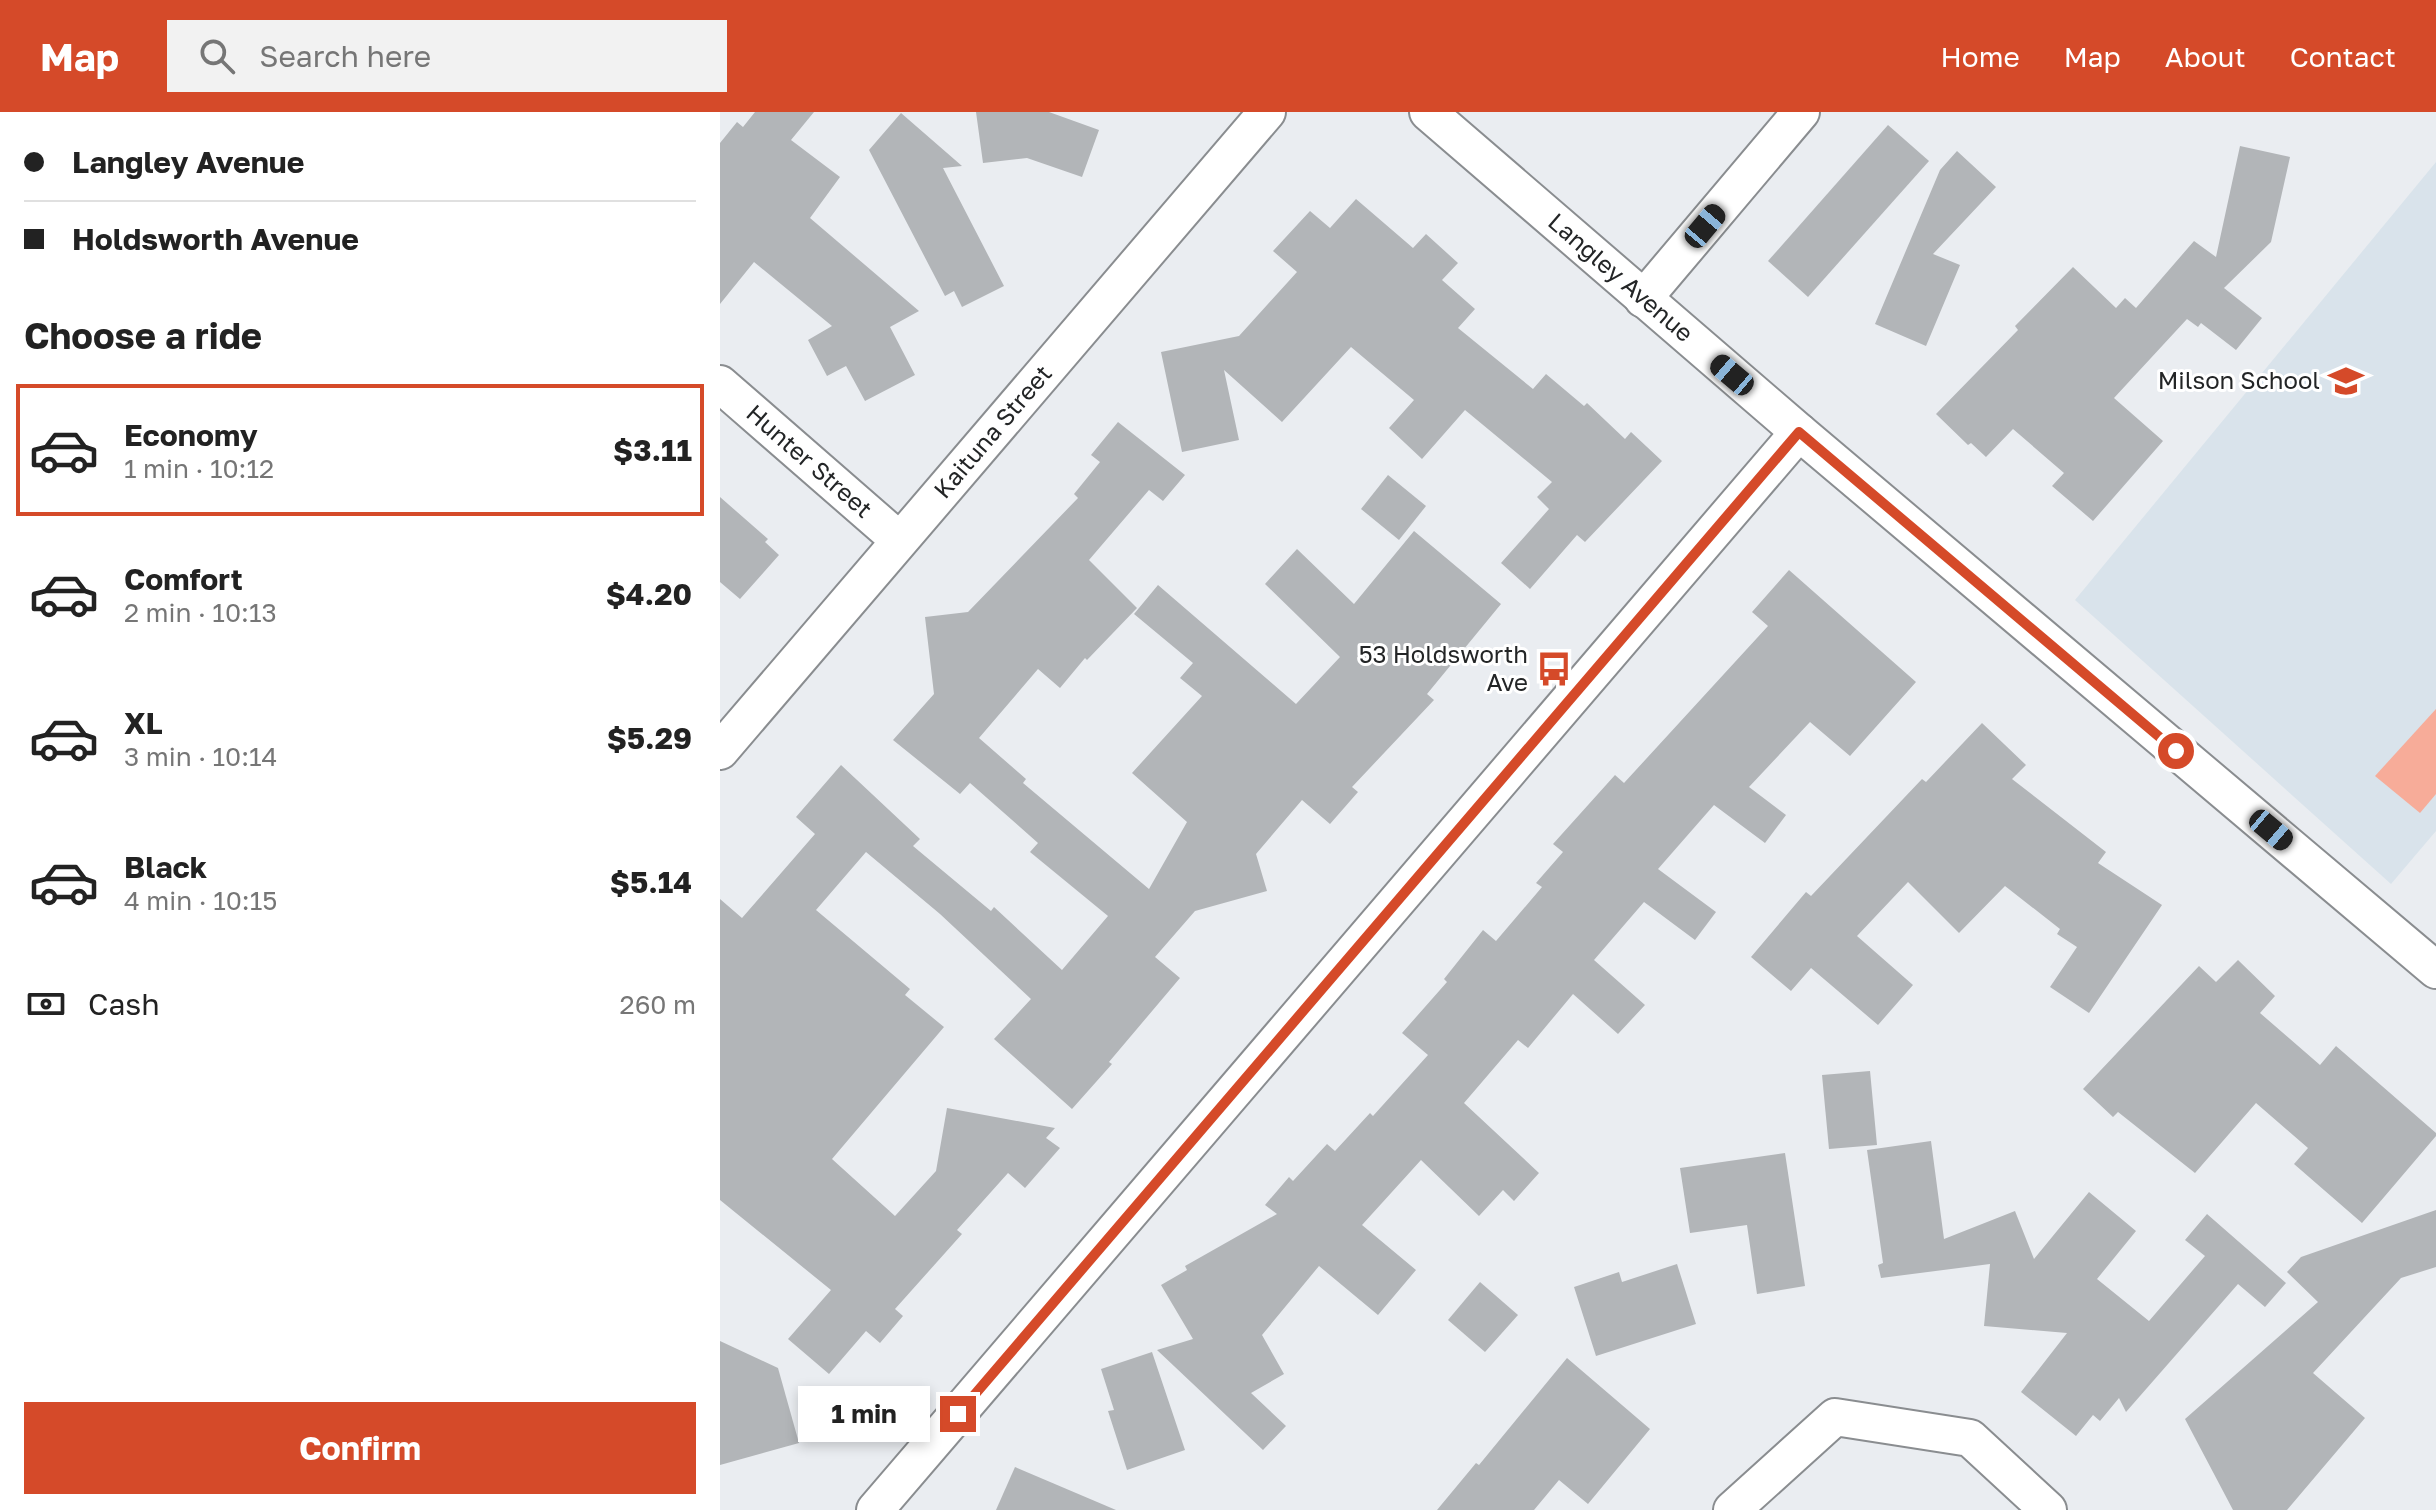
<!DOCTYPE html>
<meta charset="utf-8">
<style>
body{margin:0;font-family:"Golos Text",sans-serif;background:#f2f2f2;color:#222;height:100vh;display:flex;flex-direction:column;font-size:30px;white-space:nowrap}
*{box-sizing:border-box;margin:0}
p{font-size:26px;color:#767676}
.icon{flex:none;width:44px;height:44px;fill:none;stroke:currentColor;stroke-width:2;stroke-linecap:round;stroke-linejoin:round}
.map{position:relative;flex:1;overflow:hidden}
.side{display:flex;flex-direction:column;background:#fff;width:720px}
.side>*{flex:none}
.top-card{display:grid;align-content:center;height:176px;padding:0 24px;background:#fff}
.end{position:absolute;width:36px;height:36px;margin:-18px;border:10px solid #d54a29;background:#fff;box-shadow:0 0 0 4px #fff}
.from{border-radius:50%}
.bubble{position:absolute;height:56px;border-radius:0px;background:#fff;box-shadow:0 4px 12px #0003;font-size:26px;font-weight:700;line-height:56px;text-align:center}
.car{position:absolute;width:24px;height:48px;margin:-24px -12px;border-radius:10px;box-shadow:0 0 6px 2px #0007;background:linear-gradient(#222 24%,#8ab4d8 0 40%,#222 0 76%,#8ab4d8 0 86%,#222 0)}
.top-card b{display:flex;align-items:center;gap:28px;height:76px;font-size:30px}
.top-card b+b{border-top:2px solid #e0e0e0}
.top-card i{width:20px;height:20px;background:#222}
ul{padding:0;list-style:none}
li{display:flex;align-items:center;gap:24px;height:132px;margin:0 16px 12px;padding:0 8px;border:4px solid transparent;border-radius:0px}
li div{flex:1}
li b{display:block;font-size:30px}
li em{font-style:normal;font-weight:700}
li.selected{border-color:#d54a29}
li>.icon{width:72px;height:72px;stroke-width:1.5}
h2{padding:0 24px;font-size:36px;line-height:96px}
.pay{display:flex;align-items:center;gap:20px;height:88px;padding:0 24px;font-size:30px}
.pay p{margin-inline-start:auto}
.action{display:flex;gap:16px;margin-top:auto;padding:16px 24px}
.action a{flex:1;height:92px;border-radius:0px;background:#d54a29;color:#fff;font-size:32px;font-weight:700;line-height:92px;text-align:center}
header{display:flex;align-items:center;gap:48px;box-sizing:border-box;height:112px;padding:0 40px;background:#d54a29;color:#fff}
header strong{font-size:38px}
nav{display:flex;gap:44px;margin-inline-start:auto;font-size:28px}
.search{width:560px;height:72px;background:#f2f2f2;display:flex;align-items:center;gap:20px;box-sizing:border-box;padding:0 28px;border-radius:0px;color:#767676;font-size:30px}
main{display:flex;flex:1;min-height:0}
.map>svg:first-child{display:block}
</style>
<header>
<strong>Map</strong>
<div class="search"><svg class="icon" aria-label="search" viewBox="0 0 24 24"><circle cx="10" cy="10" r="6"/><path d="M15 15l6 6"/></svg>Search here</div>
<nav><a>Home</a><a>Map</a><a>About</a><a>Contact</a></nav>
</header>
<main>
<section class="side">
<div class="top-card">
<b><i class="from"></i>Langley Avenue</b>
<b><i></i>Holdsworth Avenue</b>
</div>
<h2>Choose a ride</h2>
<ul>
<li class="selected"><svg class="icon" aria-label="car" viewBox="0 0 24 24"><path d="M5 17H2v-5l4-1 3-4h7l3 4 3 1v5h-3M9 17h6M6 11h13"/><circle cx="7" cy="17" r="2"/><circle cx="17" cy="17" r="2"/></svg><div><b>Economy</b><p>1 min · 10:12</p></div><em>$3.11</em></li>
<li><svg class="icon" aria-label="car" viewBox="0 0 24 24"><path d="M5 17H2v-5l4-1 3-4h7l3 4 3 1v5h-3M9 17h6M6 11h13"/><circle cx="7" cy="17" r="2"/><circle cx="17" cy="17" r="2"/></svg><div><b>Comfort</b><p>2 min · 10:13</p></div><em>$4.20</em></li>
<li><svg class="icon" aria-label="car" viewBox="0 0 24 24"><path d="M5 17H2v-5l4-1 3-4h7l3 4 3 1v5h-3M9 17h6M6 11h13"/><circle cx="7" cy="17" r="2"/><circle cx="17" cy="17" r="2"/></svg><div><b>XL</b><p>3 min · 10:14</p></div><em>$5.29</em></li>
<li><svg class="icon" aria-label="car" viewBox="0 0 24 24"><path d="M5 17H2v-5l4-1 3-4h7l3 4 3 1v5h-3M9 17h6M6 11h13"/><circle cx="7" cy="17" r="2"/><circle cx="17" cy="17" r="2"/></svg><div><b>Black</b><p>4 min · 10:15</p></div><em>$5.14</em></li>
</ul>
<div class="pay"><svg class="icon" aria-label="cash" viewBox="0 0 24 24"><path d="M3 7h18v10H3z"/><circle cx="12" cy="12" r="2"/></svg>Cash<p>260 m</p></div>
<div class="action"><a>Confirm</a></div>
</section>
<div class="map">
<svg width="1716" height="1398" viewBox="0 0 1716 1398">
<rect width="100%" height="100%" fill="#eaedf1"/>
<polygon fill="#d9e3eb" points="1716,50 1716,719 1671,772 1355,488"/>
<polygon fill="#f7ac99" points="1716,597 1716,682 1700,701 1655,664"/>
<g fill="#b2b5b8">
<polygon points="35,0 94,0 71,28 120,65 90,106 199,199 170,215 195,263 145,289 126,254 107,264 88,228 112,214 34,150 0,192 0,31 17,10 23,15"/>
<polygon points="256,0 329,0 379,18 362,65 307,46 263,51"/>
<polygon points="181,1 242,54 223,56 284,174 242,195 234,179 225,184 149,38"/>
<polygon points="1168,13 1209,49 1088,185 1048,149"/>
<polygon points="1520,34 1570,45 1551,130 1504,176 1542,206 1516,238 1481,211 1478,215 1467,207 1394,286 1443,329 1373,409 1332,374 1344,361 1293,317 1266,345 1251,331 1248,333 1216,302 1298,218 1295,214 1353,155 1396,196 1405,186 1416,196 1474,129 1496,145"/>
<polygon points="1237,39 1276,75 1213,142 1240,153 1206,234 1155,212 1220,58"/>
<polygon points="636,87 693,136 706,122 738,151 722,168 755,197 738,216 813,277 826,262 864,294 867,291 905,327 911,320 942,349 865,430 857,423 810,477 781,451 829,397 817,385 832,370 745,298 702,347 669,316 694,288 631,235 562,310 504,258 519,328 462,340 441,240 519,224 577,160 553,139 590,99 610,116"/>
<polygon points="398,310 465,363 443,389 429,378 369,448 417,496 367,548 365,546 340,576 318,557 259,626 306,667 303,671 429,777 467,710 412,661 482,584 460,566 473,551 414,502 438,473 576,592 620,545 545,472 577,437 634,492 694,419 781,492 707,582 714,588 632,675 638,680 610,712 582,688 536,742 547,779 475,799 435,845 460,866 389,950 392,952 352,997 274,927 311,887 220,802 146,740 96,798 190,877 185,883 224,915 112,1047 175,1104 216,1059 227,996 335,1016 326,1026 340,1036 305,1076 288,1061 237,1118 242,1122 175,1197 183,1204 160,1231 146,1219 109,1262 68,1227 111,1178 0,1088 0,787 22,806 95,722 76,705 121,653 200,727 193,734 271,799 274,795 342,858 388,804 310,740 318,731 250,671 240,682 173,628 214,582 205,505 248,500 358,386 354,382 380,350 371,343"/>
<polygon points="668,363 706,394 679,428 641,397"/>
<polygon points="0,385 48,427 45,430 59,443 20,487 0,470"/>
<polygon points="1069,458 1196,570 1130,644 1090,610 1029,675 1066,703 1045,731 994,693 938,757 996,800 975,828 924,790 874,848 925,893 898,922 853,882 808,936 798,928 744,991 819,1061 794,1089 783,1078 759,1104 701,1048 642,1113 696,1158 658,1203 599,1154 542,1223 564,1262 531,1281 566,1314 543,1338 437,1238 473,1227 441,1173 467,1158 465,1154 557,1102 545,1093 569,1065 573,1069 607,1032 615,1039 650,1001 653,1004 708,943 682,921 727,870 724,867 763,818 776,829 822,775 816,771 843,740 833,732 895,663 904,671 1048,514 1032,500"/>
<polygon points="1262,611 1306,653 1292,667 1386,740 1378,751 1442,793 1369,901 1330,875 1357,835 1337,822 1340,817 1285,774 1239,821 1188,770 1137,824 1193,873 1158,913 1091,856 1071,879 1031,845 1086,780 1091,784 1202,667 1206,670"/>
<polygon points="1518,848 1555,884 1540,901 1600,953 1616,934 1716,1021 1716,1024 1642,1111 1574,1052 1588,1036 1536,991 1475,1061 1398,1000 1393,1005 1363,977 1479,854 1496,870"/>
<polygon points="1150,959 1157,1033 1109,1037 1102,963"/>
<polygon points="1211,1029 1224,1127 1295,1099 1314,1147 1369,1080 1416,1119 1377,1167 1429,1209 1485,1144 1465,1128 1487,1102 1566,1171 1545,1195 1518,1172 1406,1300 1399,1286 1380,1309 1373,1303 1356,1324 1301,1280 1347,1221 1264,1214 1270,1152 1161,1166 1158,1153 1163,1151 1147,1038"/>
<polygon points="1065,1041 1085,1174 1037,1182 1027,1113 970,1121 960,1056"/>
<polygon points="1716,1098 1716,1155 1681,1166 1593,1261 1645,1306 1567,1398 1513,1398 1465,1307 1598,1190 1567,1160 1581,1145"/>
<polygon points="957,1152 976,1212 876,1244 854,1175 899,1160 902,1170"/>
<polygon points="760,1170 798,1203 765,1240 728,1208"/>
<polygon points="0,1229 58,1256 79,1331 0,1353"/>
<polygon points="432,1240 465,1338 407,1358 388,1299 394,1298 381,1257"/>
<polygon points="847,1246 930,1317 868,1392 839,1368 814,1398 717,1398 756,1351 759,1353"/>
<polygon points="295,1355 396,1398 276,1398"/>
</g>
<g fill="none" stroke-linecap="round" stroke-linejoin="round">
<g stroke="#8a8d90" stroke-width="40">
<g id="minor">
<path id="s1" d="M708,0L1079,320L1716,858"/>
<polyline points="923,187 1081,0"/>
<path id="s2" d="M0,272L179,428"/>
<path id="s3" d="M0,639L547,0"/>
<polyline points="155,1398 1079,320"/>
<polyline points="1012,1398 1115,1305 1250,1326 1328,1398"/>
</g>
</g>
<use href="#minor" stroke="#fff" stroke-width="36"/>
</g>
<g fill="none" stroke-linecap="round" stroke-linejoin="round">
<polyline stroke="#d54a29" stroke-width="10" points="238,1302 1079,320 1456,639"/>
</g>
<defs>
<g id="school-bare" transform="scale(2.76)"><path d="M0-5L7-2L0 1L-7-2ZM-4 1L0 2.5L4 1V4Q0 6-4 4Z" fill="#d54a29" stroke="#fff" stroke-width="2.5" paint-order="stroke"/></g>
<g id="bus-bare" transform="scale(2.76)"><path d="M-5-6H5V4H4V6H2V4H-2V6H-4V4H-5ZM-3.5-4V0h7V-4ZM-3.5 1.2v1.5H-2V1.2ZM2 1.2v1.5H3.5V1.2Z" fill="#d54a29" stroke="#fff" stroke-width="2.5" paint-order="stroke"/></g>
</defs>
<g fill-rule="evenodd">
<use href="#school-bare" x="1626" y="269"/>
<use href="#bus-bare" x="834" y="557"/>
</g>
<g text-anchor="middle" stroke-width="6" stroke-linejoin="round" paint-order="stroke">
<g font-size="24" fill="#232526" stroke="#fff">
<text dy="8" stroke="none"><textPath href="#s1" startOffset="254">Langley Avenue</textPath></text>
<text dy="8" stroke="none"><textPath href="#s3" startOffset="420">Kaituna Street</textPath></text>
<text dy="8" stroke="none"><textPath href="#s2" startOffset="118">Hunter Street</textPath></text>
</g>
<g font-size="24" fill="#232526" stroke="#fff" text-anchor="end">
<text x="1600" y="277">Milson School</text>
<text x="808" y="551">53 Holdsworth<tspan x="808" dy="28">Ave</tspan></text>
</g>
</g>
</svg>
<i class="end from" style="left:1456px;top:639px"></i>
<i class="end" style="left:238px;top:1302px"></i>
<div class="bubble" style="left:78px;top:1274px;width:132px">1 min</div>
<i class="car" style="left:985px;top:114px;rotate:40deg"></i>
<i class="car" style="left:1012px;top:263px;rotate:310deg"></i>
<i class="car" style="left:1551px;top:718px;rotate:130deg"></i>
</div>
</main>
